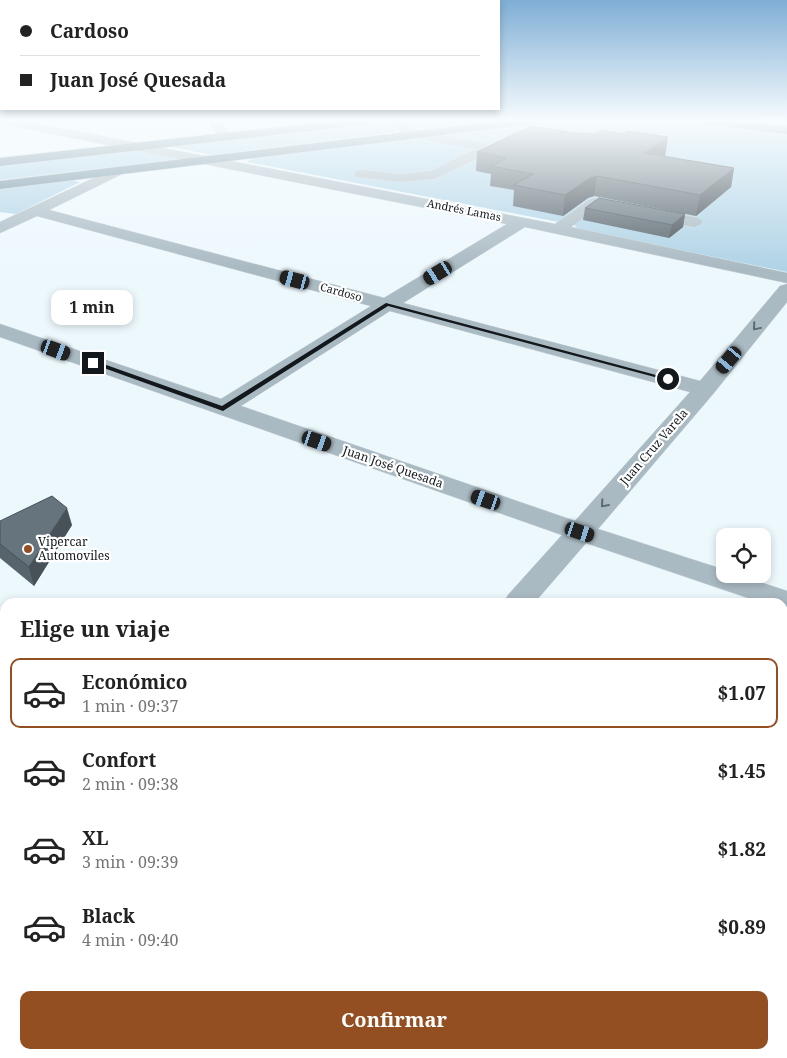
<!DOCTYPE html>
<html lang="es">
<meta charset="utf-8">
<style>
body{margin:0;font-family:"Noto Serif",serif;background:#f2f2f2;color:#222;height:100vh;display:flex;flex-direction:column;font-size:19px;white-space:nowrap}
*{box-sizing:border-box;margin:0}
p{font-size:16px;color:#767676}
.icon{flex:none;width:28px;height:28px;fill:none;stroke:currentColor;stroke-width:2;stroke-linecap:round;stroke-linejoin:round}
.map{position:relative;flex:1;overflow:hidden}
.drawer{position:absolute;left:0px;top:598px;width:788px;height:461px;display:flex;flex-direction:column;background:#fff;border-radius:15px 15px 0 0;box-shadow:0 2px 8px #0003}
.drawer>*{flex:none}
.guide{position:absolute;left:0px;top:0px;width:500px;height:110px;box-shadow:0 2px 8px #0003;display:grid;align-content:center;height:110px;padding:0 20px;background:#fff}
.fabs{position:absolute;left:716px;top:528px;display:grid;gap:10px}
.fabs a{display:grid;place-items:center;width:55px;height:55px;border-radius:10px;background:#fff;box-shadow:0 2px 8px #0003;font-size:25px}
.end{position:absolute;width:22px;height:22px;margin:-11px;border:6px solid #12181c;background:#fff;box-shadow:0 0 0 2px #fff}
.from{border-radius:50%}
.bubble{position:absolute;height:35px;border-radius:10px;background:#fff;box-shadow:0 2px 8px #0003;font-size:16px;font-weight:700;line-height:35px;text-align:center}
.car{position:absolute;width:15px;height:30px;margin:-15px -8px;border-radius:6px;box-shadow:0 0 4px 1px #0007;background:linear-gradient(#222 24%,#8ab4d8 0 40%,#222 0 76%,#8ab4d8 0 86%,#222 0)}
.guide b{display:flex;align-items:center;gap:18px;height:48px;font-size:19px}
.guide b+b{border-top:1px solid #e0e0e0}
.guide i{width:12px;height:12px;background:#222}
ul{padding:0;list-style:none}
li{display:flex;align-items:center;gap:15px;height:70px;margin:0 10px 8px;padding:0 10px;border:2px solid transparent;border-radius:10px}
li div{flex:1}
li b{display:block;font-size:19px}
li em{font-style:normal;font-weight:700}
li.current{border-color:#934f21}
li>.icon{width:45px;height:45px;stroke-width:1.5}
h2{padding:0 20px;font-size:22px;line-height:60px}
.action{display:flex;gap:10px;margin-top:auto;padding:10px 20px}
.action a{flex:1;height:58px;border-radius:10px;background:#934f21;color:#fff;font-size:20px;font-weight:700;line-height:58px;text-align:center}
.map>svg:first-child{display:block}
</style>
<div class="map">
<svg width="787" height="1058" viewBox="0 0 787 1058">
<rect width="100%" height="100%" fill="#edf8fd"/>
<g fill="#b0d3e6">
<path d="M403,120H501C476,123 422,135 401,123Z"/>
<polygon points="562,120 679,120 787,133 787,272 578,229 574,225 247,162 254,157"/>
<polygon points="375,122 388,124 397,131 389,133 212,155 171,147"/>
<polygon points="137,150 179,159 0,180 0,166"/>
<polygon points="71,180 80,182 16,214 0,212 0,189"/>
</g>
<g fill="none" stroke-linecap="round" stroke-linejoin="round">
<g stroke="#cad4d9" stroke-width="1">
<g id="minor">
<path d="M0,120H19L555,224L589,200L594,198L694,217L700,219L702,222L700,225L694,227L597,208L571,227L787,273V283L525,227L403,303L700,381L780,286L787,284V302L713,394L598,529L725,570V574H735L787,591V611L782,610V602H760L586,543L535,602H504L508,595L562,535L0,337V324L221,399L371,306L37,216L0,233V222L117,167L122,168L124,171L122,174L49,210L384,298L507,224L2,124L0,123ZM390,311L690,392L575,521L241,406Z"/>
<polygon points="213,120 226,120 222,124 232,136 231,139 221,139 209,124"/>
<polygon points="384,120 398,120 418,131 484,143 489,148 487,154 434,179 401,182 356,177 354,174 356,171 361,170 401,174 431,171 475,149 409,137"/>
<polygon points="787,981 787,1035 783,1037 787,1043 787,1058 742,1058 744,1054 782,1054 782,983"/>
<polygon points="89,1054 137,1054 136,1058 87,1058"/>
</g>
</g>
<g stroke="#cad4d9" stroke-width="1">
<g id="major">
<polygon points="341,120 376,120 370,124 0,166 0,158"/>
<polygon points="506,120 539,120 533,124 0,189 0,181"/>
<polygon points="697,120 731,120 787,126 787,134 703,124"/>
<polygon points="0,651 5,652 5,678 0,677"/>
<polygon points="0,766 5,768 5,801 0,799"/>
<polygon points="249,1054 298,1054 300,1058 250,1058"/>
<polygon points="410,1054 459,1054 461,1058 411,1058"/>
</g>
</g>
<use href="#minor" fill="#aabac3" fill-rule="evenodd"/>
<use href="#major" fill="#6a8898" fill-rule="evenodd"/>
</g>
<g fill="#57646c">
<polygon points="477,152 665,156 664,156 734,168 731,187 696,216 594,196 588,198 563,216 513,206 514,190 490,186 491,174 476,171"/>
<polygon points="585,208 685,214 683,227 669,238 583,220"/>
<polygon points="0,521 72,525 34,586 0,558"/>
</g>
<g fill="#475158">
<polygon points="668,137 665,156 641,172 644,153"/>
<polygon points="734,168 731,187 696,216 700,195"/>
<polygon points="597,176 594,196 588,198 563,216 565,195 590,178"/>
<polygon points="685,214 683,227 669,238 672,225"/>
<polygon points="67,508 72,525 34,586 29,567"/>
</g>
<g fill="#65747d" stroke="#475158">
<polygon points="531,126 576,133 595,134 601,130 623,134 628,131 668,137 644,153 734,168 700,195 597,176 590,178 565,195 514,185 533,174 491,166 507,158 477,152"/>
<polygon points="599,198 685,214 672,225 585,208"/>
<polygon points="52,496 67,508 29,567 0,544 0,521"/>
</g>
<defs><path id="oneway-chevron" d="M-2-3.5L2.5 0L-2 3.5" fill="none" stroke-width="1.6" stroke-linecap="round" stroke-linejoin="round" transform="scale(1.25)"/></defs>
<g stroke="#5e6970">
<use href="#oneway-chevron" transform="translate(756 327) rotate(130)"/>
<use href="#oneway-chevron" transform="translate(604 504) rotate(131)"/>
</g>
<linearGradient id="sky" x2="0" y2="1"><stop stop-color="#7faed5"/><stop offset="0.45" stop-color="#f7fcfe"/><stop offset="1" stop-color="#f7fcfe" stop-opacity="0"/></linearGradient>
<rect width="787" height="268" fill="url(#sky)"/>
<polygon fill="#12181c" points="386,303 671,379 666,380 388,306 223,411 90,363 95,361 222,406"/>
<circle fill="#934f21" stroke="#fff" stroke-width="2" cx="28" cy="549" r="5"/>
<g text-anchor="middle" stroke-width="4.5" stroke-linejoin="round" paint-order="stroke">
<g font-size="11" fill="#12181c" stroke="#fff">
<text transform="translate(464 210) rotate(11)" y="4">Andrés Lamas</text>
<text transform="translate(341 292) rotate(15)" y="4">Cardoso</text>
</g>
<g font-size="12" fill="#12181c" stroke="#fff">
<text transform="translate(654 447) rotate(-49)" y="4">Juan Cruz Varela</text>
<text transform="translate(393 467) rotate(19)" y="4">Juan José Quesada</text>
</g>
<g font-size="12" fill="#12181c" stroke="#fff" text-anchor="start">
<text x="38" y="546">Vipercar<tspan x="38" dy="14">Automoviles</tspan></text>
</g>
</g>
</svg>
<div class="fabs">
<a><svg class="icon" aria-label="locate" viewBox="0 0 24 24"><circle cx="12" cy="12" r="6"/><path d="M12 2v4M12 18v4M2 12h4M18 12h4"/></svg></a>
</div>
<i class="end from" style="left:668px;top:379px"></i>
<i class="end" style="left:93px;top:363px"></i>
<div class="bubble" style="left:51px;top:290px;width:82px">1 min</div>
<i class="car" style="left:438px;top:273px;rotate:239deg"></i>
<i class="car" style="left:295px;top:280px;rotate:285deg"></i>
<i class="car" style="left:56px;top:350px;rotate:110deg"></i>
<i class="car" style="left:729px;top:360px;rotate:220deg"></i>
<i class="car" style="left:317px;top:441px;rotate:109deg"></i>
<i class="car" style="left:486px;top:500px;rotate:289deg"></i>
<i class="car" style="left:580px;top:532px;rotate:108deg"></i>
<div class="guide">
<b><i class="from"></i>Cardoso</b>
<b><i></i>Juan José Quesada</b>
</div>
<section class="drawer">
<h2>Elige un viaje</h2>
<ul>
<li class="current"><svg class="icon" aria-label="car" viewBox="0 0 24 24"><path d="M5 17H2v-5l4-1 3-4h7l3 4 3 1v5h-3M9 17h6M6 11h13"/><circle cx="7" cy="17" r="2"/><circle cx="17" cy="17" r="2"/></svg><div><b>Económico</b><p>1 min · 09:37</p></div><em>$1.07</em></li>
<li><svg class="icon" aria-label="car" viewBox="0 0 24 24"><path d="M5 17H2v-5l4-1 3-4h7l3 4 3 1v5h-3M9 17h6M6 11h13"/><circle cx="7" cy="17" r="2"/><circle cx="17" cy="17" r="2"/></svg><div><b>Confort</b><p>2 min · 09:38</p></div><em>$1.45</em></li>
<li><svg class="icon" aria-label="car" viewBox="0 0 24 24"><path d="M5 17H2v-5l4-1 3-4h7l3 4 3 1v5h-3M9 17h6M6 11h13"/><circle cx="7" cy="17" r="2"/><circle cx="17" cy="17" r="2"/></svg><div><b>XL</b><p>3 min · 09:39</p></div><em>$1.82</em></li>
<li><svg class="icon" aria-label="car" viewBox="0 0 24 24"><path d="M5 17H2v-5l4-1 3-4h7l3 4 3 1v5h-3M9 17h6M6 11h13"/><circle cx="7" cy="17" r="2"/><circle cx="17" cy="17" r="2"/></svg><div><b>Black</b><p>4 min · 09:40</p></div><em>$0.89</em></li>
</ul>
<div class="action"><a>Confirmar</a></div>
</section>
</div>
